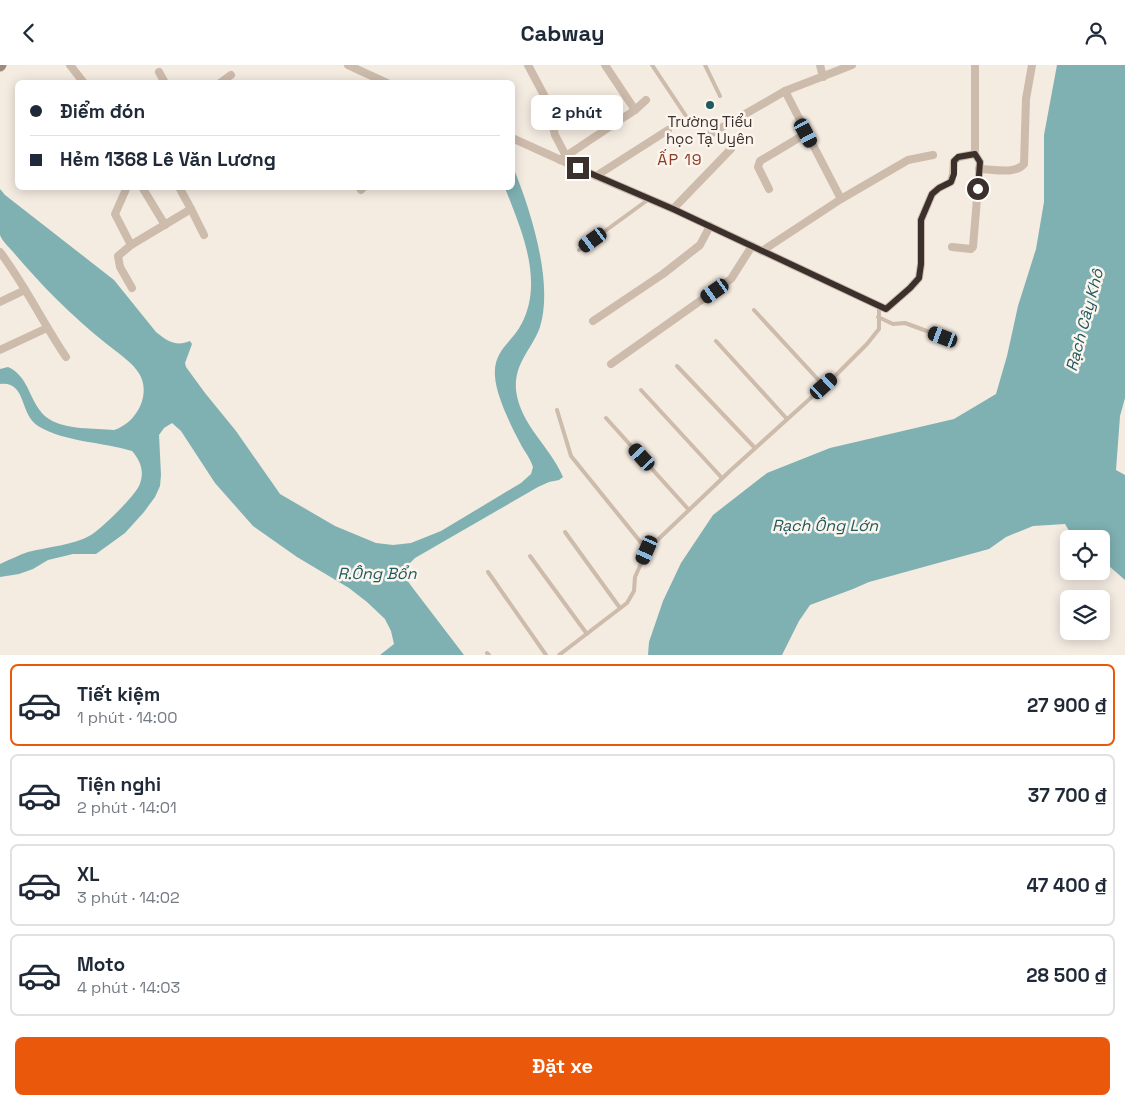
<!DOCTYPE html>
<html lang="vi">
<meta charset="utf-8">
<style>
body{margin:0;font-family:"Space Grotesk",sans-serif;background:#f6f6f7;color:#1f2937;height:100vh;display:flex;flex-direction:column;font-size:19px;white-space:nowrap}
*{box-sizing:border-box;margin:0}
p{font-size:16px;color:#747a83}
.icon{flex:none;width:28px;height:28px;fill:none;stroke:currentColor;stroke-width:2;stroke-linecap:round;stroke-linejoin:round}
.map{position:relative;height:590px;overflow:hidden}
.side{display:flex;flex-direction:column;background:#fff;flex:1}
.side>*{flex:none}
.banner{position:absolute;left:15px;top:15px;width:500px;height:110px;border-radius:8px;box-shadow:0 2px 12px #0003;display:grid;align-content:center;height:110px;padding:0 15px;background:#fff}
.buttons{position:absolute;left:1060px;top:465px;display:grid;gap:10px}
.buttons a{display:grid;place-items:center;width:50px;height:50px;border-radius:8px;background:#fff;box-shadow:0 2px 12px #0003;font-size:25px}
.end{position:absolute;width:22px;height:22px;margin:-11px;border:6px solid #3b302b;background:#fff;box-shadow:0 0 0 2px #fff}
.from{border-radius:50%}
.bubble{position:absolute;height:35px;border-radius:8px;background:#fff;box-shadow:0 2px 12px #0003;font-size:16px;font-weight:600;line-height:35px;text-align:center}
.car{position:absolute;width:15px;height:30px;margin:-15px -8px;border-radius:6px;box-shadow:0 0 4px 1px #0007;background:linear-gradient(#222 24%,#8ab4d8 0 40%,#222 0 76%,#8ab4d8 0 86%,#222 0)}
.banner b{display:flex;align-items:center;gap:18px;height:48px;font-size:19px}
.banner b+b{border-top:1px solid #e0e1e3}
.banner i{width:12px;height:12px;background:#1f2937}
ul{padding:9px 0 0;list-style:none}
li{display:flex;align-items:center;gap:15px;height:82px;margin:0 10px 8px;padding:0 5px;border:2px solid #e0e1e3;border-radius:8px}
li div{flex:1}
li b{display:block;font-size:19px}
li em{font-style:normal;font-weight:600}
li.selected{border-color:#ea580c}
li>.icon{width:45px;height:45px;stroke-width:1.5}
.button{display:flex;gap:10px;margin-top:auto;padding:10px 15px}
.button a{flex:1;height:58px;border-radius:8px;background:#ea580c;color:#fff;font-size:20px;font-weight:600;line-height:58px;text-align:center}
header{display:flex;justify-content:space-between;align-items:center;height:65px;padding:0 15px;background:#fff;font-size:22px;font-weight:600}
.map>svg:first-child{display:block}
</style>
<header><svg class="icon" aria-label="back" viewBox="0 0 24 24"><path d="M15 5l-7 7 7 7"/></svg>Cabway<svg class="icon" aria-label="person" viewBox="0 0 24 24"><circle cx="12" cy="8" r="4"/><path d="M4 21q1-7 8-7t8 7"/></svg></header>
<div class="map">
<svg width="1125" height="590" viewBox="0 0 1125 590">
<rect width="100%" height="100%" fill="#f4ebe1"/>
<g fill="#7fb0b2">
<polygon points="1057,0 1125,0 1125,333 1120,351 1116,405 1125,410 1125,515 1101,494 1101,474 1074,474 1065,459 1033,461 1006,472 989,484 869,517 853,524 810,540 799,556 782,590 648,590 649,577 663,536 681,498 713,450 767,408 830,383 954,354 996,329 1007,291 1018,241 1036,184 1044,137 1044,70"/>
<path d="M513,102C530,143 554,217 540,262C532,285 514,297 516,325C520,360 550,381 563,412L559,415L549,417L538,422L415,493L408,500L406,509L407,515L412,522L464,590H380L394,579L391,566L385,554L367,537L349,523L297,492L253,461L215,418L181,366L172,358L164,363L159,370L161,410L160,421L155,432L144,447L125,468L96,489H73L48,495L33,504L19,509L0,512V499C9,495 19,490 28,487C47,482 74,480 91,470C102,463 133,433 139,421C145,408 141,396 132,386C103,377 64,377 38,361C19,349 27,316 0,319V304L8,302C31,312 29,341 49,354C66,365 94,363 114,365C136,358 151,331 140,310C133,297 115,286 103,276C71,250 41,220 14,188C10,183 2,176 0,170C0,162 0,134 0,124L5,130L114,215L156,267C167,276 176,282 190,276L192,279L185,298L186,302L205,328L236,366L280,429L335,461L376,478L393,480L411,478L441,466L521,418L531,409L533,402C531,396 528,391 524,385C514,367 496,332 495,311C493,285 512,278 522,258C544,215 521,164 505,123L512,122Z"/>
</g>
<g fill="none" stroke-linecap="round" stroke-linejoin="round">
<g stroke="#cdbbac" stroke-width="4">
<polyline points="652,0 692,60"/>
<polyline points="705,0 720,31"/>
<polyline points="579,185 649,134"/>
<polyline points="754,245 824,321"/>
<polyline points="878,252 893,259 905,258 943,272"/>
<polyline points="716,276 787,354"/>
<polyline points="677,301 755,383"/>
<polyline points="641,325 722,413"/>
<polyline points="557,345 571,391 647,485"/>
<polyline points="606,353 689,445"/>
<polyline points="565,467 620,543"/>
<polyline points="530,491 587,569"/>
<polyline points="488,507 546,590"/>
<polyline points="487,588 489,590"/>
<polyline points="559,590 627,538 634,526 635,512 647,485 731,405 834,312 867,279 879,264 879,241"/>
</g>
<g stroke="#cdbbac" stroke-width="8">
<polyline points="70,0 84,18"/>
<polyline points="348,0 387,18"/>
<polyline points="528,0 545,32 555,70 566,91"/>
<polyline points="605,0 635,45"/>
<polyline points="820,0 823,12"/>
<polyline points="159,7 165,18"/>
<polyline points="220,18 231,10"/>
<polyline points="785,26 841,134"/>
<polyline points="707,71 785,26 852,0"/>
<polyline points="512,73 596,111 673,144 886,244 910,223 919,213 921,199 921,155 932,129 939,123 951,117 953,109 954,96 959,92 975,89"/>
<polyline points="560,95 635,45 646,35"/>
<path d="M979,104C993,104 1014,110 1024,99L1026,34L1032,0"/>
<polyline points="596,111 668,65"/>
<polyline points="127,122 115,149 131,180"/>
<polyline points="142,122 165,160"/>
<polyline points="179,122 191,144"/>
<polyline points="769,124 758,102 760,96 807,68"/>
<polyline points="361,125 364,122"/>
<polyline points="673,144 731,84"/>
<polyline points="952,182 971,184 973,182 980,97 975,89 975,0"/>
<polyline points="762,186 841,134 908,95 933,90"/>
<path d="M0,187C25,220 43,258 66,292"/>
<polyline points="132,223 120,202 118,191 131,180 191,144 204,170"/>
<polyline points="0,237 25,225"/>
<polyline points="593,256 663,209 700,180 710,161"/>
<polyline points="0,285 47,263"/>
<polyline points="611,299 731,214 752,181"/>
</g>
<polyline stroke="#a18a7d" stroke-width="11" points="0,1 1,0"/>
</g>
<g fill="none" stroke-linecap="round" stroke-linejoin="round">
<polyline stroke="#3b302b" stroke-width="6" points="578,103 673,144 886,244 910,223 919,213 921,199 921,155 932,129 939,123 951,117 954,109 954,96 958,92 975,89 980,97 978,124"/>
</g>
<circle fill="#1f5a5e" stroke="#fbf5ee" stroke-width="2" cx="710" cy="40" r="5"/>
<g text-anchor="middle" stroke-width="5" stroke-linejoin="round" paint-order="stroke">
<g font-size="15" fill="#3b302b" stroke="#fbf5ee">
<text x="710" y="62">Trường Tiểu<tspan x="710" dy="17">học Tạ Uyên</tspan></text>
</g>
<g font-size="16" letter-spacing="1" fill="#8c3b22" stroke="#fbf5ee">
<text x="680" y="100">ẤP 19</text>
</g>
<g font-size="16" font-style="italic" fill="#1f5a5e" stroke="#fbf5ee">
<text transform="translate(1084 255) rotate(-75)" y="6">Rạch Cây Khô</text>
<text x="825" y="466">Rạch Ông Lớn</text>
<text x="377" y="514">R.Ông Bổn</text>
</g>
</g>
</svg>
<div class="buttons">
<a><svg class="icon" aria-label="locate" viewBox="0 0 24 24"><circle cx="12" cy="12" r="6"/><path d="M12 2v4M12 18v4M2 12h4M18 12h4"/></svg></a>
<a><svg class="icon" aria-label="layers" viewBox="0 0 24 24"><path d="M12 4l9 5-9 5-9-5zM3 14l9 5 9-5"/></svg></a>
</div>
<i class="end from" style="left:978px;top:124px"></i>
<i class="end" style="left:578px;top:103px"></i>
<div class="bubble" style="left:531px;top:30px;width:92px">2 phút</div>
<i class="car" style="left:806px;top:68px;rotate:152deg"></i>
<i class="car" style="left:593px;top:175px;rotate:234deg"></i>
<i class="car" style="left:715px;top:226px;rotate:235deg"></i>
<i class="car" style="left:943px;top:272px;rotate:291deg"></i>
<i class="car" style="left:824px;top:321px;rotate:48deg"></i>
<i class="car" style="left:642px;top:392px;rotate:318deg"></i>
<i class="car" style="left:647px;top:485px;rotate:204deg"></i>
<div class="banner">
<b><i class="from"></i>Điểm đón</b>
<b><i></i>Hẻm 1368 Lê Văn Lương</b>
</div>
</div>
<section class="side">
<ul>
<li class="selected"><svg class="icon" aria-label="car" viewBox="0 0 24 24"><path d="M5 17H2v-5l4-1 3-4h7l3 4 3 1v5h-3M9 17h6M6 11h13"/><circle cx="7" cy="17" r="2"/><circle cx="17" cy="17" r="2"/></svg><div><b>Tiết kiệm</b><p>1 phút · 14:00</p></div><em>27 900 ₫</em></li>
<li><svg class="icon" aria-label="car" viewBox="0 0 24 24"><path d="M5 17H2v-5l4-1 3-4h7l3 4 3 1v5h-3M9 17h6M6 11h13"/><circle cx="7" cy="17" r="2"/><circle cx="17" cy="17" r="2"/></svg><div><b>Tiện nghi</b><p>2 phút · 14:01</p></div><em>37 700 ₫</em></li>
<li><svg class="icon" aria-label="car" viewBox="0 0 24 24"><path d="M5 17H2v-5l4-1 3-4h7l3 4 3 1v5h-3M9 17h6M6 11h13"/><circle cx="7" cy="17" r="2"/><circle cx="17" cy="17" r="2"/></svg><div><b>XL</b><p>3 phút · 14:02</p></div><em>47 400 ₫</em></li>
<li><svg class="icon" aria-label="car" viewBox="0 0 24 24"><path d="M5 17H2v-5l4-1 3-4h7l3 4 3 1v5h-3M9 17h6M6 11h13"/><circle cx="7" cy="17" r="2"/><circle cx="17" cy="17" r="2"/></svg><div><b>Moto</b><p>4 phút · 14:03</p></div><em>28 500 ₫</em></li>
</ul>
<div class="button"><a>Đặt xe</a></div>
</section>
